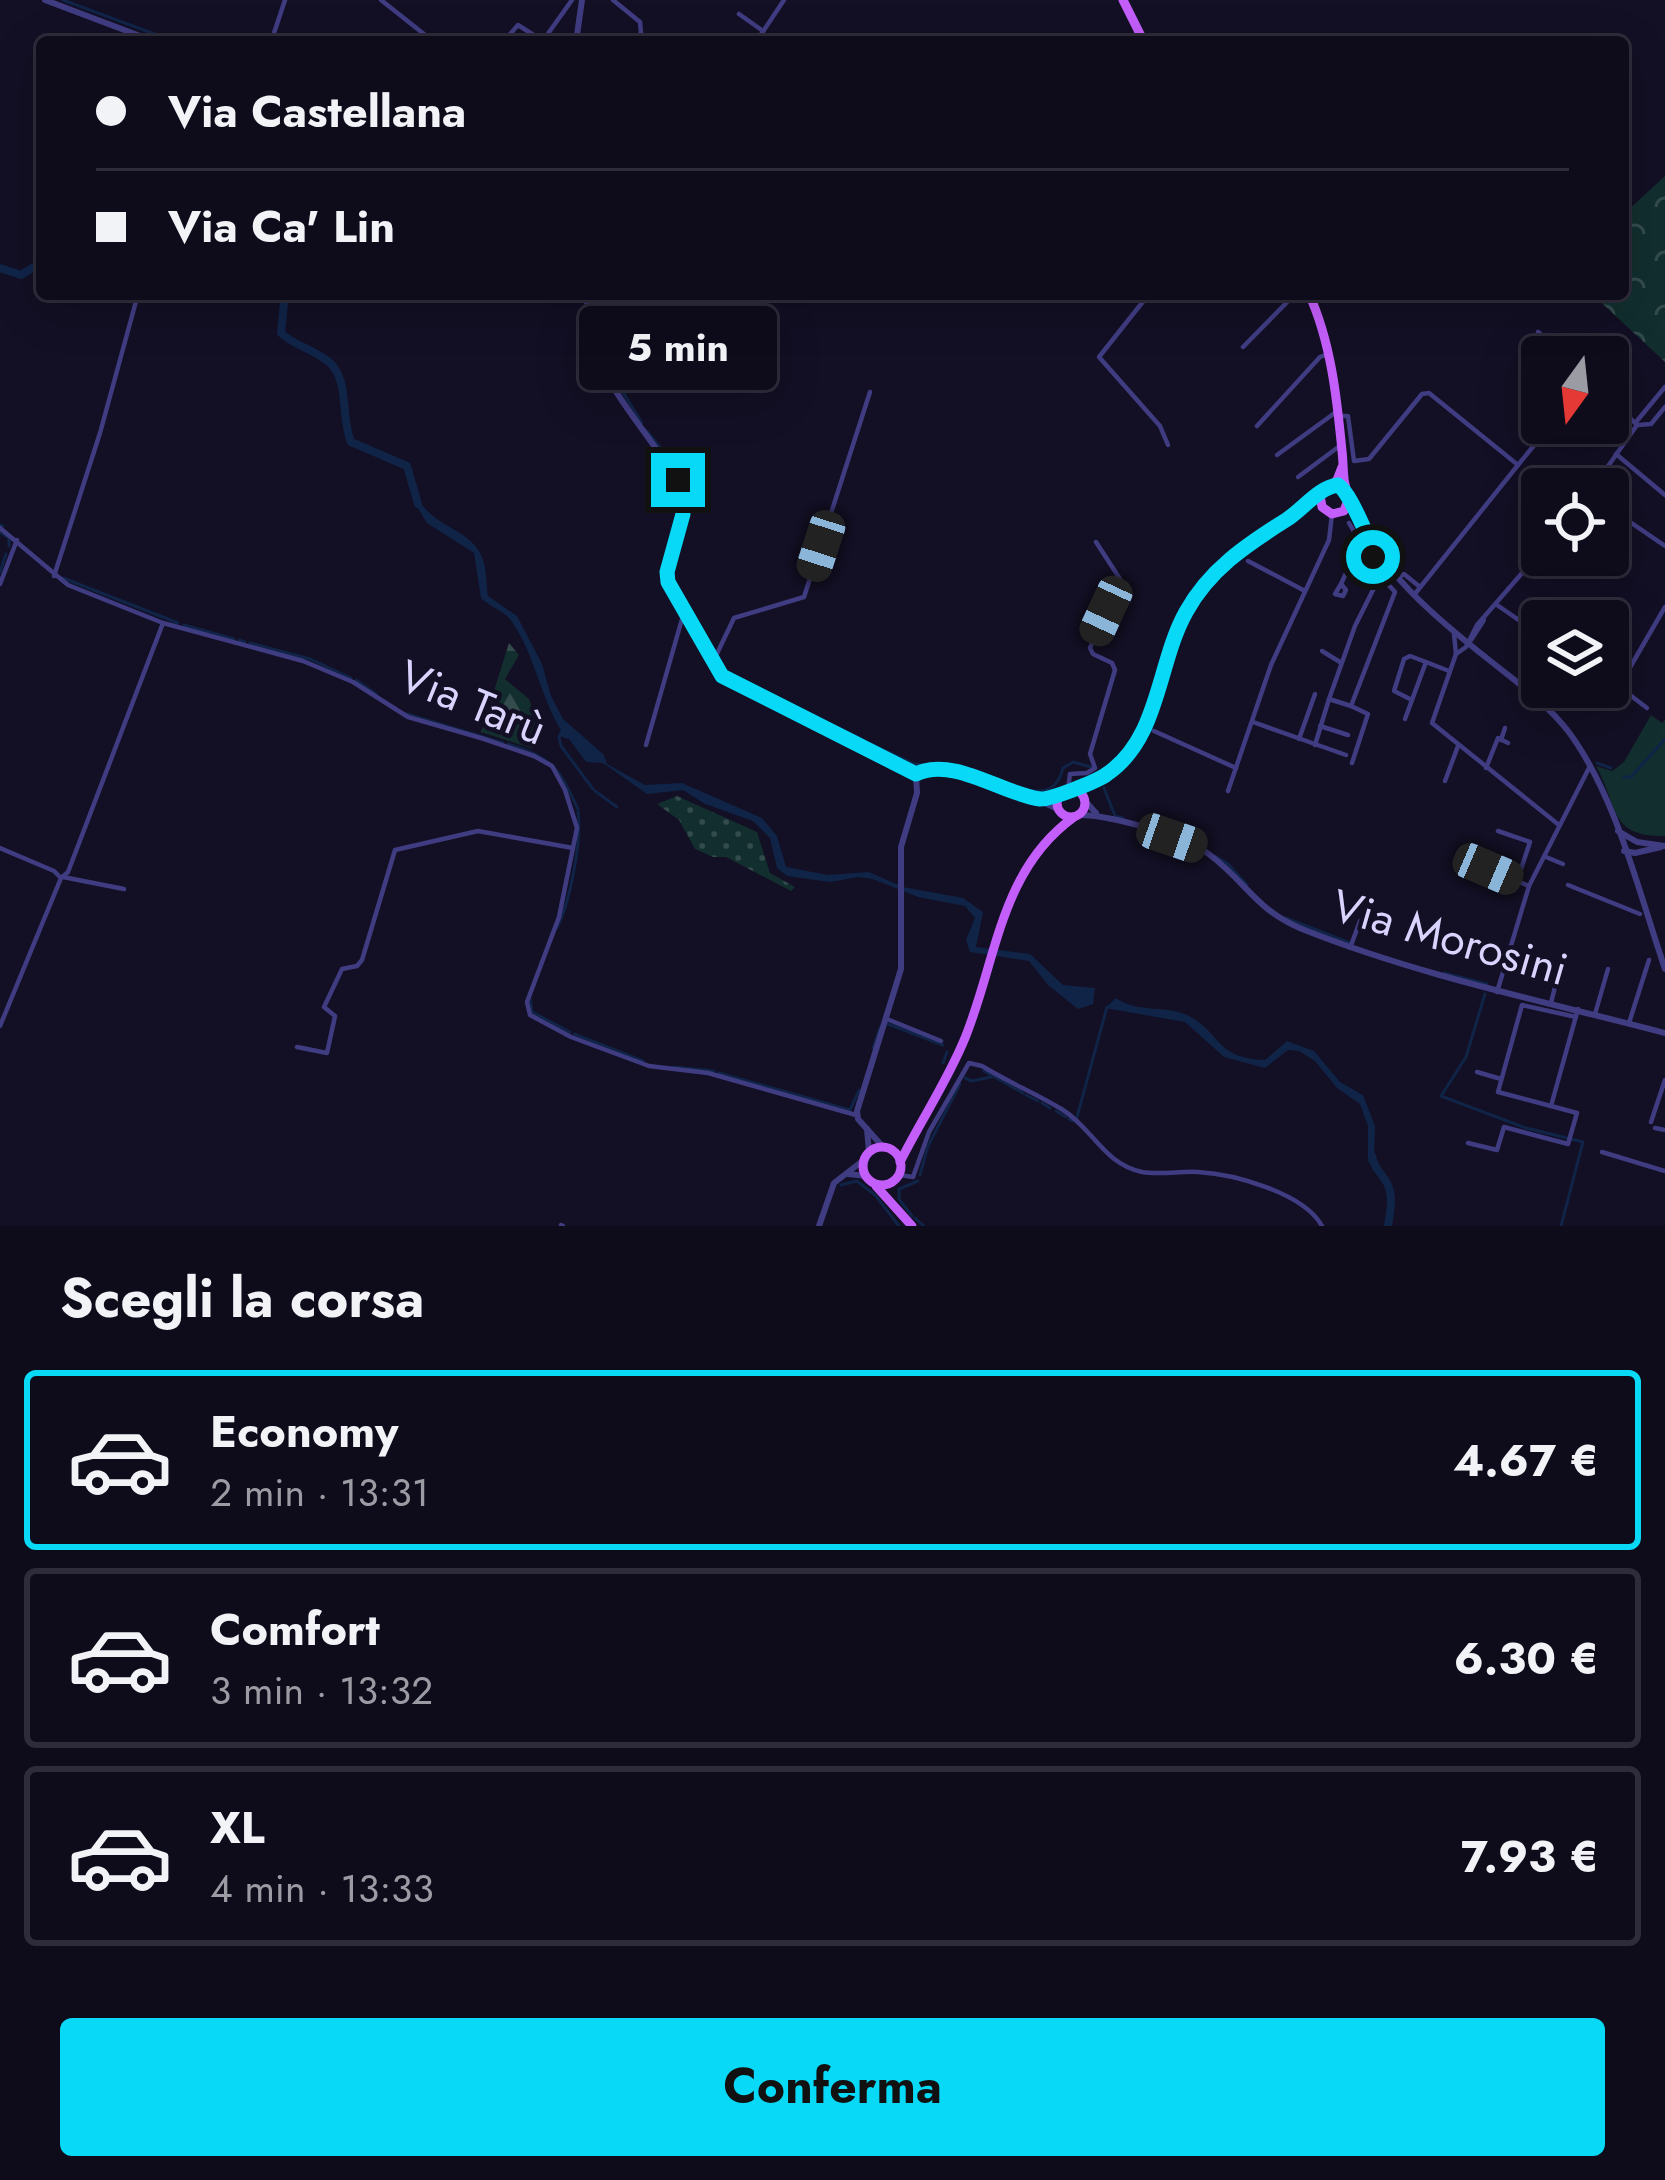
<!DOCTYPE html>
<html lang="it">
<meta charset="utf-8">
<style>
body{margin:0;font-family:Jost,sans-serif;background:#171424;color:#f1f3f6;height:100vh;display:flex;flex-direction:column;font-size:45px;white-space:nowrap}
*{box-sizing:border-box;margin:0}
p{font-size:39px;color:#9b9ba3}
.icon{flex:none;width:66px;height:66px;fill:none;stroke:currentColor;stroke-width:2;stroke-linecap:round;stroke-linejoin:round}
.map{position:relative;height:1226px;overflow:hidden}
.drawer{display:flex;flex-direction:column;background:#0e0b1b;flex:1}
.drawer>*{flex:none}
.guide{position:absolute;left:36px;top:36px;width:1593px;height:264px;border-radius:12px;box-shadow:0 12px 48px #0002,0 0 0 3px #2e2b3a;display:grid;align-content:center;height:264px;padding:0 60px;background:#0e0b1b}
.needle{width:78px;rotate:195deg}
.buttons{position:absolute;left:1521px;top:336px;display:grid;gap:24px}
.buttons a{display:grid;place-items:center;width:108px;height:108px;border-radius:12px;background:#0e0b1b;box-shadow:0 12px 48px #0002,0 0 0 3px #2e2b3a;font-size:60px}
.end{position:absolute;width:54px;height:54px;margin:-27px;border:15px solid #08d9f6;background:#111;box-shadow:0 0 0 6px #111}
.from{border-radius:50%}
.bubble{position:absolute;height:84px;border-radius:12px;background:#0e0b1b;box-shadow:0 12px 48px #0002,0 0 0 3px #2e2b3a;font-size:39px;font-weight:700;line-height:84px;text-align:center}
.car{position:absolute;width:36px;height:72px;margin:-36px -18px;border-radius:15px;box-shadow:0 0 9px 3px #0007;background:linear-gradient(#222 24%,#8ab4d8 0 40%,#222 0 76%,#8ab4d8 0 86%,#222 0)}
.guide b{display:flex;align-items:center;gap:42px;height:114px;font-size:45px}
.guide b+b{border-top:3px solid #2e2b3a}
.guide i{width:30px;height:30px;background:#f1f3f6}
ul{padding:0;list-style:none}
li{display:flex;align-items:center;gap:36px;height:180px;margin:0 24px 18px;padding:0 36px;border:6px solid #2e2b3a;border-radius:12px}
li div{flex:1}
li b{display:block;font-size:45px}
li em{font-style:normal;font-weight:700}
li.current{border-color:#08d9f6}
li>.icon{width:108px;height:108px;stroke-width:1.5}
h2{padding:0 60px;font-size:54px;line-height:144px}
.cta{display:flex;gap:24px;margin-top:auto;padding:24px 60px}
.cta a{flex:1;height:138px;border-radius:12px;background:#08d9f6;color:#111;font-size:48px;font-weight:700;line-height:138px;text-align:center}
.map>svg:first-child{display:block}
</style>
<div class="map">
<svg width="1665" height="1226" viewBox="0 0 1665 1226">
<defs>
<pattern id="grass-dots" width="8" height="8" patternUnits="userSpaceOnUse" patternTransform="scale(3)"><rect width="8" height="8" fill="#122e2e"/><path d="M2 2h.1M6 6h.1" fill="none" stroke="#344b4d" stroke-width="1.8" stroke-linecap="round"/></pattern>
<pattern id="forest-firs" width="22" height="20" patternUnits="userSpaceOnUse" patternTransform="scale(3)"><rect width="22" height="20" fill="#122e2e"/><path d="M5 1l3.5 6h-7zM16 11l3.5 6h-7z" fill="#344b4d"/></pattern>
<pattern id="park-crowns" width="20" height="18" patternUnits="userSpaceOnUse" patternTransform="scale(3)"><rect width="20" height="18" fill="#122e2e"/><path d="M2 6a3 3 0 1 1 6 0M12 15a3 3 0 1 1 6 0" fill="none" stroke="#344b4d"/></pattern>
</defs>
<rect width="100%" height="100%" fill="#130f24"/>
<polygon fill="url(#grass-dots)" points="677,796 757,832 770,873 795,887 791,891 726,857 713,857 695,849 679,820 657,804"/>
<polygon fill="url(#forest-firs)" points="509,643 519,655 505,679 529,699 535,718 533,749 481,732"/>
<polygon fill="url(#park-crowns)" points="1665,176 1665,362 1592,294 1623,294 1623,215"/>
<path fill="#122e2e" d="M1651,715L1662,723L1665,720V836C1609,837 1619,808 1596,766L1612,771L1624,762Z"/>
<g fill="#102448">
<path d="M418,499C435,528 472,530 482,557C487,569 486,583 488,596L517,616L542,664L551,696L563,719L604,755L607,764L645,785L682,783L762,818L777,836L786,867L828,875L869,872L903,887L963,898L983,912L976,947L1030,954L1063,985L1095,988L1093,1004L1078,1009L1048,985L1029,961L970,952L966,940L975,918L965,906L918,897L873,879L859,877L830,882L787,876L777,868L770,838L753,821L705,804L683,790L647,794L603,763L586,762L569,739L558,736L561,730C540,696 535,655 512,622C504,610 491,608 481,598L474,553L427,523L413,500Z"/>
<path d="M1116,998C1138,1014 1168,1004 1191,1017C1222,1035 1216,1058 1265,1060L1287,1041L1314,1051L1340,1082L1363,1095L1375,1126L1374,1160L1368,1162V1126L1360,1104L1337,1088L1315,1061L1299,1051L1288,1050L1265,1068L1224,1057L1185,1022L1105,1008Z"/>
</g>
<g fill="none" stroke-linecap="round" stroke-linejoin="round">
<g stroke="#102448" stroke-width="3">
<polyline points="63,0 176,42"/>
<polyline points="589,294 601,319 608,368 642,423"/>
<polyline points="647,431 680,473 689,495 672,581 725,674"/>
<polyline points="0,525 3,526"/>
<polyline points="0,532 9,538 9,546"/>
<polyline points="0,572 6,554"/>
<polyline points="63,578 178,623"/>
<polyline points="184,625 234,639"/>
<polyline points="239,640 245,642"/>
<polyline points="250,643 310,659 351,678"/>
<polyline points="356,680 376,694"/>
<polyline points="739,681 862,739"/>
<polyline points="407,714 503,743"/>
<polyline points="559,737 561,746 593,789"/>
<polyline points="865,741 914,764 966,771"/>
<path d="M508,744C554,759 558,767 578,809"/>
<polyline points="1597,763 1611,768"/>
<polyline points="1624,777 1631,777 1665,739"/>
<path d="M1009,785C1033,793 1056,798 1063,768L1073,762L1091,767"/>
<polyline points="1104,788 1115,816 1123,818"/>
<polyline points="595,791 617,807"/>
<polyline points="1215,856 1228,864 1247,885"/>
<polyline points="1286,918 1350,943"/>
<path d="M557,928C570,902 582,840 578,812"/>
<polyline points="1444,973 1487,984"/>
<polyline points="1485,994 1466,1057 1441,1096 1526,1128 1583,1142 1561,1226"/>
<polyline points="530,998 532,1012 570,1032"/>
<polyline points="888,1024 943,1045"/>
<polyline points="574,1034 643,1061"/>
<polyline points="873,1048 880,1028"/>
<polyline points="943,1063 947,1052"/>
<polyline points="674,1067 714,1071"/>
<polyline points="984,1071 1023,1093"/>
<polyline points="719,1073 850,1110 859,1090"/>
<polyline points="965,1078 972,1081 991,1077"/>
<polyline points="1026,1095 1038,1101"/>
<polyline points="1042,1103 1050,1108"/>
<polyline points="1056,1111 1066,1117"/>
<polyline points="1077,1117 1107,1007"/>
<polyline points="1069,1119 1073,1121"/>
<polyline points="920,1175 928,1146 960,1084"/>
<polyline points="841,1185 857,1181 875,1195 899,1226"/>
<polyline points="912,1216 899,1199 899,1189 918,1181"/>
<polyline points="915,1218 924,1226"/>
</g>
<g stroke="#102448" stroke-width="8">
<polyline points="0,268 21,275 42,262"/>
<path d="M285,294L281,333C295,347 318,350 332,365C349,384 341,419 351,442L407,466L418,504"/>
<path d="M1372,1156C1374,1169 1381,1172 1387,1183C1394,1197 1390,1211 1388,1226"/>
</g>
<g stroke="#403c82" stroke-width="4.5">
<polyline points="381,0 434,42"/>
<polyline points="613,0 640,22 641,33 634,42"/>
<polyline points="739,14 763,31"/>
<polyline points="271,42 285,0"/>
<polyline points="503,42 518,25 543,41"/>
<polyline points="542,42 572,0"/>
<polyline points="756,42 784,0"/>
<polyline points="1149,294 1099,357 1160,426 1168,445"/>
<polyline points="1538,332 1565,357"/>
<polyline points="1243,347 1295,294"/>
<polyline points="1337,416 1348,416 1354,461 1369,459 1422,394 1429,393 1518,465 1414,595"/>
<polyline points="1636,422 1665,387"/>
<polyline points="1638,425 1651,424 1665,407"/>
<polyline points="1257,426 1320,357 1328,354"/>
<polyline points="1616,454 1665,495"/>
<polyline points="1277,455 1336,412"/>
<polyline points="1518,465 1545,432"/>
<polyline points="1298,477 1341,445"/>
<polyline points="1592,489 1637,425 1608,396"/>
<polyline points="1608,507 1665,546"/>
<polyline points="1349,523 1368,556 1377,555"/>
<polyline points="0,528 68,585 163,623 303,661 353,682 408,717 481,738 534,756 552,766 565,790 577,828 559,917 527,1002 530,1015 571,1037 649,1066 708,1073 856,1115"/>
<polyline points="1248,561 1305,591"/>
<polyline points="54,576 100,433 138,294"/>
<polyline points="1397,578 1404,574 1420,587"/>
<polyline points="1386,582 1395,592 1351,706 1329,699 1355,626 1379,578 1386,582 1394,576"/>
<polyline points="0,584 17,540"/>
<polyline points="1341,584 1335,594 1343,596 1346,590 1341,584 1353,558 1364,549"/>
<polyline points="1497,605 1542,636"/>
<polyline points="1454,634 1456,654 1432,723 1559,825"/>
<polyline points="1471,640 1484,620"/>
<polyline points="1322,651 1340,662"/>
<polyline points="1456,654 1466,647 1477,625 1542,550"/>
<polyline points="713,662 734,618 804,597 870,392"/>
<polyline points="1608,681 1621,683 1665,607"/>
<polyline points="1617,685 1647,708"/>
<polyline points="1412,700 1394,691 1404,659 1410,656 1426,662"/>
<polyline points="1351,706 1368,714 1352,763"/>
<polyline points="1405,719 1426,662 1449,671"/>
<polyline points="1253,722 1346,755"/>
<polyline points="1320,726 1348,735"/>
<polyline points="1154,731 1236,768"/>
<polyline points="1299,739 1315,694"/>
<polyline points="1501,740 1505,728"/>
<polyline points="646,745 684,612"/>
<polyline points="1315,745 1329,699"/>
<polyline points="1486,768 1498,738 1508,743"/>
<polyline points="1445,781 1458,746"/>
<polyline points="1068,789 1070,774 1087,773 1095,768 1090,754 1115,670 1112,663 1093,654 1090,648 1120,579 1096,542"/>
<polyline points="1228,791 1271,665 1329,540 1332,514"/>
<polyline points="1498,831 1530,842 1517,881"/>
<polyline points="0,848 54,871 61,878 0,1026"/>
<polyline points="1546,857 1563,864"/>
<polyline points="1488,869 1529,886"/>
<polyline points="63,877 124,889"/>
<polyline points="61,878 68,872 163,623"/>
<polyline points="1568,885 1640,914"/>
<polyline points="1350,948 1360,921"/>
<polyline points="1497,992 1529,886 1590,766"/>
<polyline points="1551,1003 1563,954"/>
<polyline points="1595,1014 1608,969"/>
<polyline points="887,1019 941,1041"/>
<polyline points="1629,1023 1649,960"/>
<polyline points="297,1047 327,1053 335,1016 324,1007 342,969 357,966 362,960 395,850 478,831 573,848"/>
<polyline points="1477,1072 1501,1079"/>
<polyline points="1551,1106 1498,1092 1522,1005 1576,1017"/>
<polyline points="1651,1122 1665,1080"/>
<polyline points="1655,1128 1665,1130"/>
<polyline points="1468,1143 1497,1150 1504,1127 1568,1144 1577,1113 1551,1106 1578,1009"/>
<polyline points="1602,1152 1665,1171"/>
<path d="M899,1175L913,1177L929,1132L969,1063L982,1066C1008,1082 1037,1094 1063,1110C1093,1129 1104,1164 1142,1172C1160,1175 1180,1171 1198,1172C1234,1174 1304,1193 1322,1226"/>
<polyline points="561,1225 563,1226"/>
</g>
<g stroke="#403c82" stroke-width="6">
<polyline points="45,0 156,42"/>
<polyline points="576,42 582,0"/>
<path d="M583,294C598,320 594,347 606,374C621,408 682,473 683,500C685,523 673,550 667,572L668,582L722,676L916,774"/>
<path d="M1349,501C1379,571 1434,617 1493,663C1519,684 1547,704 1568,731C1616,795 1639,893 1665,969"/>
<path d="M916,774C951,759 1025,794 1058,809"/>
<polyline points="1041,799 1059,794"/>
<polyline points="1086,802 1096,813"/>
<path d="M1079,815C1110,815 1186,836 1210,855C1247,883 1256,910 1302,929C1420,976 1543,1001 1665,1033"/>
<polyline points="1618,831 1637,842 1665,846"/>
<polyline points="1624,851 1635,853 1661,847"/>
<polyline points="867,1129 869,1152"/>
<polyline points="884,1148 858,1119 857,1111 901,969 901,847 917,793 916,774"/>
<polyline points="848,1174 866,1176"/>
<polyline points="819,1226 834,1183 865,1159"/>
</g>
<g stroke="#c35efa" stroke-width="9">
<polyline points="1123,0 1144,42"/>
<path d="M1309,294C1331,342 1337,399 1342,451C1344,468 1342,482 1349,497L1344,511L1332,514L1322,507L1320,495L1337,480L1342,467"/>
<path d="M1073,788C1171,756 1149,654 1205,585C1236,545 1284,523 1322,492"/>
<circle cx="1071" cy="803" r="14"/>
<circle cx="882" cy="1166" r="19"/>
<path d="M900,1162C921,1120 947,1082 965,1038C997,959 1000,870 1074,817"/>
<polyline points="876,1186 912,1226"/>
</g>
</g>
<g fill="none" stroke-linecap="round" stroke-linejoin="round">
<path stroke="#08d9f6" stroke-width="15" d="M678,480L683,514L667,572L668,582L722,676L916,774C954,756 1002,794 1040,799C1050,800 1098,781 1107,774C1160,738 1157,664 1186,612C1209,570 1246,545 1286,520C1302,510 1319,487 1338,485C1352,494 1366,537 1377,555L1373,557"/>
</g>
<g text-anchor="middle" stroke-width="9" stroke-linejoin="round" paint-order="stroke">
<g font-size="45" fill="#d9d4fe" stroke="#130f24">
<text transform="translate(473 702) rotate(22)" y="16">Via Tarù</text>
<text transform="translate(1450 937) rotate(16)" y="16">Via Morosini</text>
</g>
</g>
</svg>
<div class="buttons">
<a><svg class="needle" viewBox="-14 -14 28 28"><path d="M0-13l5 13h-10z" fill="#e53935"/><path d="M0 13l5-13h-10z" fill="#9b9ba3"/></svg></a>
<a><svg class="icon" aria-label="locate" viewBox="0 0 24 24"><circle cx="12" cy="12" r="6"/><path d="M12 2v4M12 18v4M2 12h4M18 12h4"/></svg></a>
<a><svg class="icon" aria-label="layers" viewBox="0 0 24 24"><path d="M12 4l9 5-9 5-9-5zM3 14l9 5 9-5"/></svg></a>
</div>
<i class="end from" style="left:1373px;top:557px"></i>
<i class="end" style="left:678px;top:480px"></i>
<div class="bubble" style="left:579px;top:306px;width:198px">5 min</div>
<i class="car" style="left:821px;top:546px;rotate:198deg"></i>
<i class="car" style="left:1106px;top:611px;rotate:205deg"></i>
<i class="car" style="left:1172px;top:838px;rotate:109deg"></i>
<i class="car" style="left:1488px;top:869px;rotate:113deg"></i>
<div class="guide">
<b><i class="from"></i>Via Castellana</b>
<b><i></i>Via Ca' Lin</b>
</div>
</div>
<section class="drawer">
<h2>Scegli la corsa</h2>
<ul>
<li class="current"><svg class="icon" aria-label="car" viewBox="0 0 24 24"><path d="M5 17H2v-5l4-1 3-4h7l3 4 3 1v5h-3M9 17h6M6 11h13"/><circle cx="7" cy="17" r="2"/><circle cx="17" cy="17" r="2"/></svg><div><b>Economy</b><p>2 min · 13:31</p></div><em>4.67 €</em></li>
<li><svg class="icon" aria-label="car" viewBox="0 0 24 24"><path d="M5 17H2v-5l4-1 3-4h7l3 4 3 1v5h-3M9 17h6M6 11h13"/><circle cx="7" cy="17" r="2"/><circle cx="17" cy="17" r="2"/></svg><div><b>Comfort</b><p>3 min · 13:32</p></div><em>6.30 €</em></li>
<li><svg class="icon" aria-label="car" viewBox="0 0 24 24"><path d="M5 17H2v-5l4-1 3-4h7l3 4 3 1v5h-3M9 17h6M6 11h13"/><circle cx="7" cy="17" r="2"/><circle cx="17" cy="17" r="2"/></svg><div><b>XL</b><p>4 min · 13:33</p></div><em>7.93 €</em></li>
</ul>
<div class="cta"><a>Conferma</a></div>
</section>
